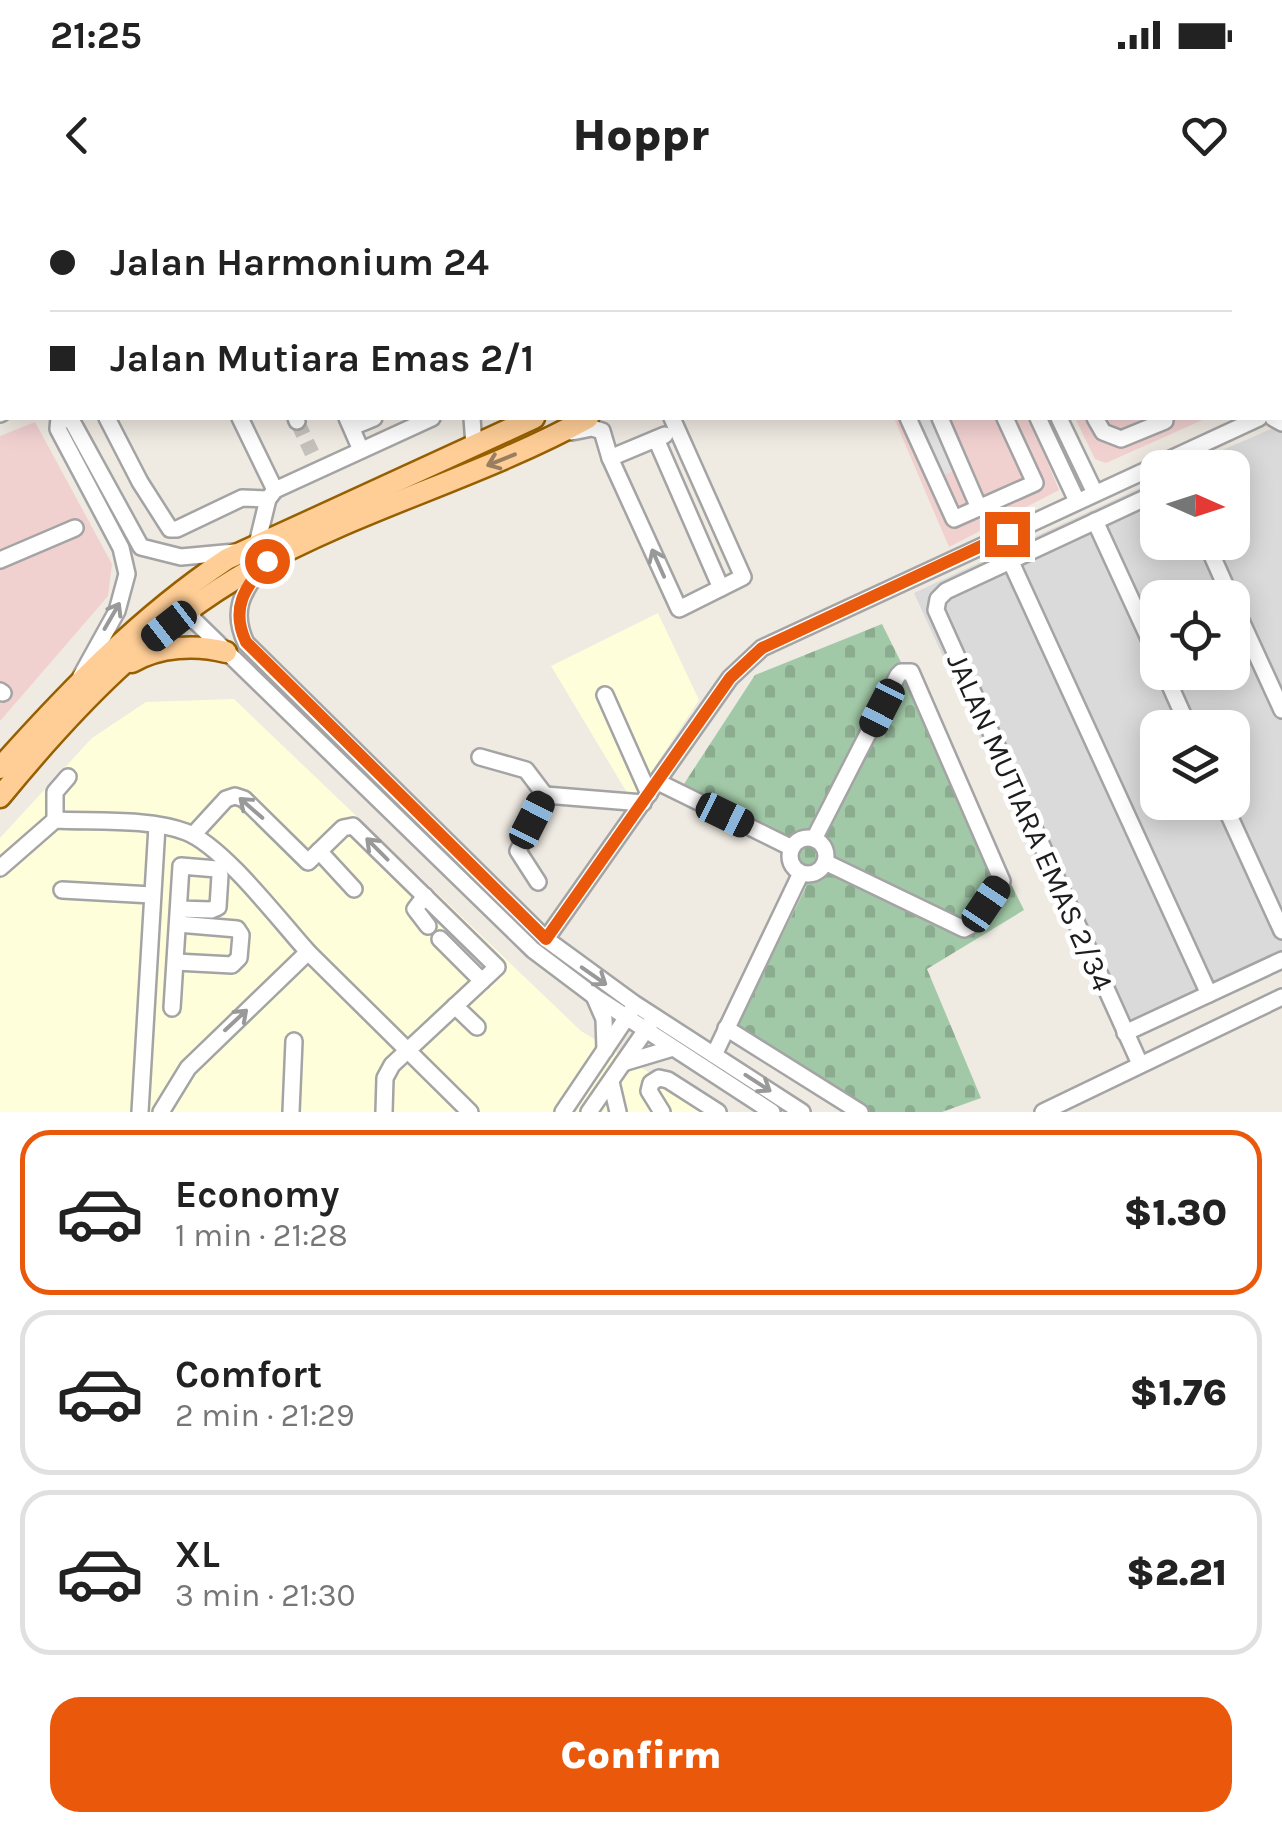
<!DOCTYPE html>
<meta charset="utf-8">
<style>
body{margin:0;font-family:Karla,sans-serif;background:#f2f2f2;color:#222;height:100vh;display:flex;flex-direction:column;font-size:38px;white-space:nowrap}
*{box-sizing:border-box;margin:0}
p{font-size:32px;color:#767676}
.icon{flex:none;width:55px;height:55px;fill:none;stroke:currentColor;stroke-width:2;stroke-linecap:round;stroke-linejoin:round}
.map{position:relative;height:912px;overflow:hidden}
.drawer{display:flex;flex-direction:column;background:#fff;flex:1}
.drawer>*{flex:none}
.guide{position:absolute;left:0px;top:0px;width:1282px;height:220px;box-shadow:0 5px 25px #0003;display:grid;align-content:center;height:220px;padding:0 50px;background:#fff}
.needle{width:65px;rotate:93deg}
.fabs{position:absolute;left:1140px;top:250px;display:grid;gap:20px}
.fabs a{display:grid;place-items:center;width:110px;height:110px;border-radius:20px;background:#fff;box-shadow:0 5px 25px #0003;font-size:50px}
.end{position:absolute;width:45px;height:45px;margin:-22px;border:12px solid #ea580c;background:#fff;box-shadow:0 0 0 5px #fff}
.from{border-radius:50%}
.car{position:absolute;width:30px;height:60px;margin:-30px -15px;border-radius:12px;box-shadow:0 0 8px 2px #0007;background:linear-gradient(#222 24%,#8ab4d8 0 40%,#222 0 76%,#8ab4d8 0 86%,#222 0)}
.guide b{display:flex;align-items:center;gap:35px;height:95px;font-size:38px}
.guide b+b{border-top:2px solid #e0e0e0}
.guide i{width:25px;height:25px;background:#222}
ul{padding:18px 0 0;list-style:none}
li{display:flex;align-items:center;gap:30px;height:165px;margin:0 20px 15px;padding:0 30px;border:5px solid #e0e0e0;border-radius:30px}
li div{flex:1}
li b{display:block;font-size:38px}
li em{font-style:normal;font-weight:800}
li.selected{border-color:#ea580c}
li>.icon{width:90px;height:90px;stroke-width:1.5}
.cta{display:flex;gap:20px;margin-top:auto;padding:20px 50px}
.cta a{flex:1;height:115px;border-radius:30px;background:#ea580c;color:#fff;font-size:40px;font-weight:800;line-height:115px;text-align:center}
.status{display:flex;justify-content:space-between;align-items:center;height:70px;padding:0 50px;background:#fff;direction:ltr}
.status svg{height:28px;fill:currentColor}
header{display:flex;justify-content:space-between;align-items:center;height:130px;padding:0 50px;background:#fff;font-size:45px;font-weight:800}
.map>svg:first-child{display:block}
</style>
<div class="status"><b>21:25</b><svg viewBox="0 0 49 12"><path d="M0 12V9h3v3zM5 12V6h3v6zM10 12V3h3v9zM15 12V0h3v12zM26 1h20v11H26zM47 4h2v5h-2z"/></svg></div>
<header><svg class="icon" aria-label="back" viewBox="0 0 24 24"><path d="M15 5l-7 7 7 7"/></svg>Hoppr<svg class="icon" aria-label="heart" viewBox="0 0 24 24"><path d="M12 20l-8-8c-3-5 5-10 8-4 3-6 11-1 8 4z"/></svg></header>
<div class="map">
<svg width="1282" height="912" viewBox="0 0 1282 912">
<defs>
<pattern id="cemetery-stones" width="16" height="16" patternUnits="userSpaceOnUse" patternTransform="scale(2.5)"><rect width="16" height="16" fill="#a2c9a7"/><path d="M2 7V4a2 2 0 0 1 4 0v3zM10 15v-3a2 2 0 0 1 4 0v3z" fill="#8bac8f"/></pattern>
</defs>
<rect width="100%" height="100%" fill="#efeae2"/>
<g fill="#dbdada" fill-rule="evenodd">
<polygon points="88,0 376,0 377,2 89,2"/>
<polygon points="713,0 874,0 873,2"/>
<path d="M1282,224V771L1121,846L914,393L1157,280L1158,342H1232V268L1184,267ZM1158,398H1232V472H1158ZM1158,528H1232V602H1158Z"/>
</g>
<g fill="#f1d0d0">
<polygon points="894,218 1029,218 1059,290 949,347"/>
<polygon points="1075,218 1207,218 1106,263 1095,259"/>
<polygon points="35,222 112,364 108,396 0,521 0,236"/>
</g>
<g fill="#fffedb">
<polygon points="658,413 699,500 632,601 551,466"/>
<polygon points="234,499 581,831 714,912 0,912 0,638 92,538 146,502"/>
</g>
<polygon fill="url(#cemetery-stones)" points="882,424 1024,710 927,769 981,898 942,912 843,912 731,838 806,687 785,638 682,587 755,475"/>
<polygon fill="#e1e1e1" points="913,218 932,218 956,270 940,277"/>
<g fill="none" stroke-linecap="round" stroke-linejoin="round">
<polyline stroke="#c5c1bb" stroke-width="15" stroke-dasharray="15 8" stroke-linecap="butt" points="297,221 312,253"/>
<g stroke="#a4a4a4" stroke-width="20">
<g id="minor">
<polyline points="95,0 96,2"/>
<polyline points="312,0 313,2"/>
<polyline points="693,0 695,2"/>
<polyline points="915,0 915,2"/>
<polyline points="1274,0 1276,2"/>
<polyline points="566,2 572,0"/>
<polyline points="1155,2 1161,0"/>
<polyline points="1280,14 1282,13"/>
<polyline points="0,77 2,83"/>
<polyline points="0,167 2,173"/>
<polyline points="1280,207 1282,207"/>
<polyline points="0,214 2,213"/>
<polyline points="59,218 58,229 121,348 127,374 117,411 81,476"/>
<polyline points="66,218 73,223 141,347 181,357 235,352"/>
<polyline points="107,218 140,282 170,329 177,329 242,298 268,299"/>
<polyline points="240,218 275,290"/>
<polyline points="296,218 297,221"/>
<polyline points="347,218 361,250"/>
<polyline points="472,218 474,245"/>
<polyline points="908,218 954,319 1035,283 1005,218"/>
<polyline points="940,218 979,308"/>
<polyline points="1038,218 1077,301"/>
<polyline points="1059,218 1095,293"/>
<polyline points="1095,218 1103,232 1121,239 1165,221"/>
<polyline points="1273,218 1282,223"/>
<polyline points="352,227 374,218"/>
<polyline points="572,232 592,228 602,231 610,258 679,409 743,377 672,218"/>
<polyline points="656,239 721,388"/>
<polyline points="610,258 665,235"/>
<polyline points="1095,321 1158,458"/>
<polyline points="1206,342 1231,398"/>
<polyline points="257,344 268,299 275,290 432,218"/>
<polyline points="0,360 75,328"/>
<polyline points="1010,360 1209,794"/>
<path d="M262,367C242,392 231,411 246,443L546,739L635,804L802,912"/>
<polyline points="1232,401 1282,510"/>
<polyline points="192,404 193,419 533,750 594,796 772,912"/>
<polyline points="1164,472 1189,528"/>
<polyline points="0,491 3,493"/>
<polyline points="605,495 649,594"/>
<polyline points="480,557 526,570 545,595"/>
<polyline points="658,582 792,648"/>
<polyline points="1223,602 1282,731"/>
<polyline points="55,620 55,592 68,577"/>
<polyline points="193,635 226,599 235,596 244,599 308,662 343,628 353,626 497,767 392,865 385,878 384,912"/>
<circle cx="808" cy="656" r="18"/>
<polyline points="814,639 898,475 901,472 911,472 1002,681 972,725 964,729 825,662"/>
<polyline points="319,651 354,689"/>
<path d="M0,668L55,620C94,622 150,618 186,632C223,646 280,721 308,752"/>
<polyline points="538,682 518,651 545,595 643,603"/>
<polyline points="62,690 152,695"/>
<polyline points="425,696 415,709 428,726"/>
<polyline points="440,739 482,781"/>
<polyline points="546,739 730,478 762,448 1259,218"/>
<polyline points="176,762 232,765 239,758 241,735 237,729 178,724"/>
<polyline points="594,796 604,819 605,850"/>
<polyline points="455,806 477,827"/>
<polyline points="172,808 181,666 217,669 220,675 218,707 211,710 179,709"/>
<polyline points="726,828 860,912"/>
<polyline points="1125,833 1282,760"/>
<polyline points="714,855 801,673"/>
<polyline points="623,863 673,848"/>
<polyline points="1140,864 936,410 938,399 946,391 1158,292"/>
<polyline points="611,882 618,912"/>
<polyline points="140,912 157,626"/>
<polyline points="161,912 188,868 308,752 470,912"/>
<polyline points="291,912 294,841"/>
<polyline points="563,912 631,811"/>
<polyline points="589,912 650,824"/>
<polyline points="662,912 649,891 651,883 659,878 668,880 718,912"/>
<polyline points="1043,912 1282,797"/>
</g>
</g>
<g stroke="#965f00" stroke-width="25">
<g id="major">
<polyline points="902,0 902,2"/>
<polyline points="975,1 991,0"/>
<polyline points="927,2 930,0"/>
<polyline points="1055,2 1061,0"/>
<path d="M132,462C159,446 196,444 226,452"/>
<path d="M0,568C69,491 140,417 227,359L534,218"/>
<path d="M0,597C73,508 152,425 254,368C361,308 481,277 588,218"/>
</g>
</g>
<use href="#minor" stroke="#fff" stroke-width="15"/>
<use href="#major" stroke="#ffce97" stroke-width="20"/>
</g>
<defs><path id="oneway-shaft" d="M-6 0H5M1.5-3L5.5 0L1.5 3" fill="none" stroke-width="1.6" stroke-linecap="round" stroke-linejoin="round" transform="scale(2.5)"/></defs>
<use stroke="#997e60" href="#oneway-shaft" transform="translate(501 260) rotate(158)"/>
<g stroke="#999">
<use href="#oneway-shaft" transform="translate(658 363) rotate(-114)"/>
<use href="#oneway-shaft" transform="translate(112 416) rotate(-60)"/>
<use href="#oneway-shaft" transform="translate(251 608) rotate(-139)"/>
<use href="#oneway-shaft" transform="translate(377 649) rotate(-135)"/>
<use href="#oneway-shaft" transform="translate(594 776) rotate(35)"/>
<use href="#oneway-shaft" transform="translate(236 820) rotate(-43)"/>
<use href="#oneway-shaft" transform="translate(758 883) rotate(33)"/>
</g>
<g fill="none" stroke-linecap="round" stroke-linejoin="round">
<path stroke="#ea580c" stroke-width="12" d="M267,361C245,388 230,408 246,442L546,739L730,478L762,448L1007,334"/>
</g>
<g text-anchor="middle" stroke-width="10" stroke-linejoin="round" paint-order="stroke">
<g font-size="30" fill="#1d1d1d" stroke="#fff">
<text transform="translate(1030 622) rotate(66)" y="10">JALAN MUTIARA EMAS 2/34</text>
</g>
</g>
</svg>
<div class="fabs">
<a><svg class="needle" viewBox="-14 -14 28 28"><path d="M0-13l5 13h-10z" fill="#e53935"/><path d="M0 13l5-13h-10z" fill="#767676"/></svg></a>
<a><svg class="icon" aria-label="locate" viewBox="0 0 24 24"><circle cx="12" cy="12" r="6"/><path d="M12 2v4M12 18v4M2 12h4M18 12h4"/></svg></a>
<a><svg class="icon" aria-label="layers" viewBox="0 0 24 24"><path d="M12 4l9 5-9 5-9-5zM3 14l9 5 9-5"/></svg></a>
</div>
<i class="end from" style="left:267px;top:361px"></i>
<i class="end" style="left:1007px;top:334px"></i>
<i class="car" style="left:169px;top:426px;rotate:232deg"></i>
<i class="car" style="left:882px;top:508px;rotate:207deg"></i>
<i class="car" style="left:725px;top:615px;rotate:116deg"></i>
<i class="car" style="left:532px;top:620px;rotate:27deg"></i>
<i class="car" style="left:986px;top:704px;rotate:34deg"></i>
<div class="guide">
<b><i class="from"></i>Jalan Harmonium 24</b>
<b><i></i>Jalan Mutiara Emas 2/1</b>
</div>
</div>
<section class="drawer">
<ul>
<li class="selected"><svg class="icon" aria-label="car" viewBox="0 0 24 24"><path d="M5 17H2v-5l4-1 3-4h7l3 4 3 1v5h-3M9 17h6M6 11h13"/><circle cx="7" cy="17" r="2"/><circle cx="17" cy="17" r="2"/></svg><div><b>Economy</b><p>1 min · 21:28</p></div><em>$1.30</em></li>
<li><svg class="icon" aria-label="car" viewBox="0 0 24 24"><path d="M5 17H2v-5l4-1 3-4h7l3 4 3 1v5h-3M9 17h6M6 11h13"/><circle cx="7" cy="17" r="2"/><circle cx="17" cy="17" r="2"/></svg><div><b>Comfort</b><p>2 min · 21:29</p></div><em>$1.76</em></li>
<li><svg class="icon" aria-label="car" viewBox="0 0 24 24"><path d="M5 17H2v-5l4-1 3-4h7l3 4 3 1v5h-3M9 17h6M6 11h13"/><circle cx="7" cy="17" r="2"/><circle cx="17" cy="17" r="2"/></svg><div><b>XL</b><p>3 min · 21:30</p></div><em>$2.21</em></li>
</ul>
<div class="cta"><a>Confirm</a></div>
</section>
